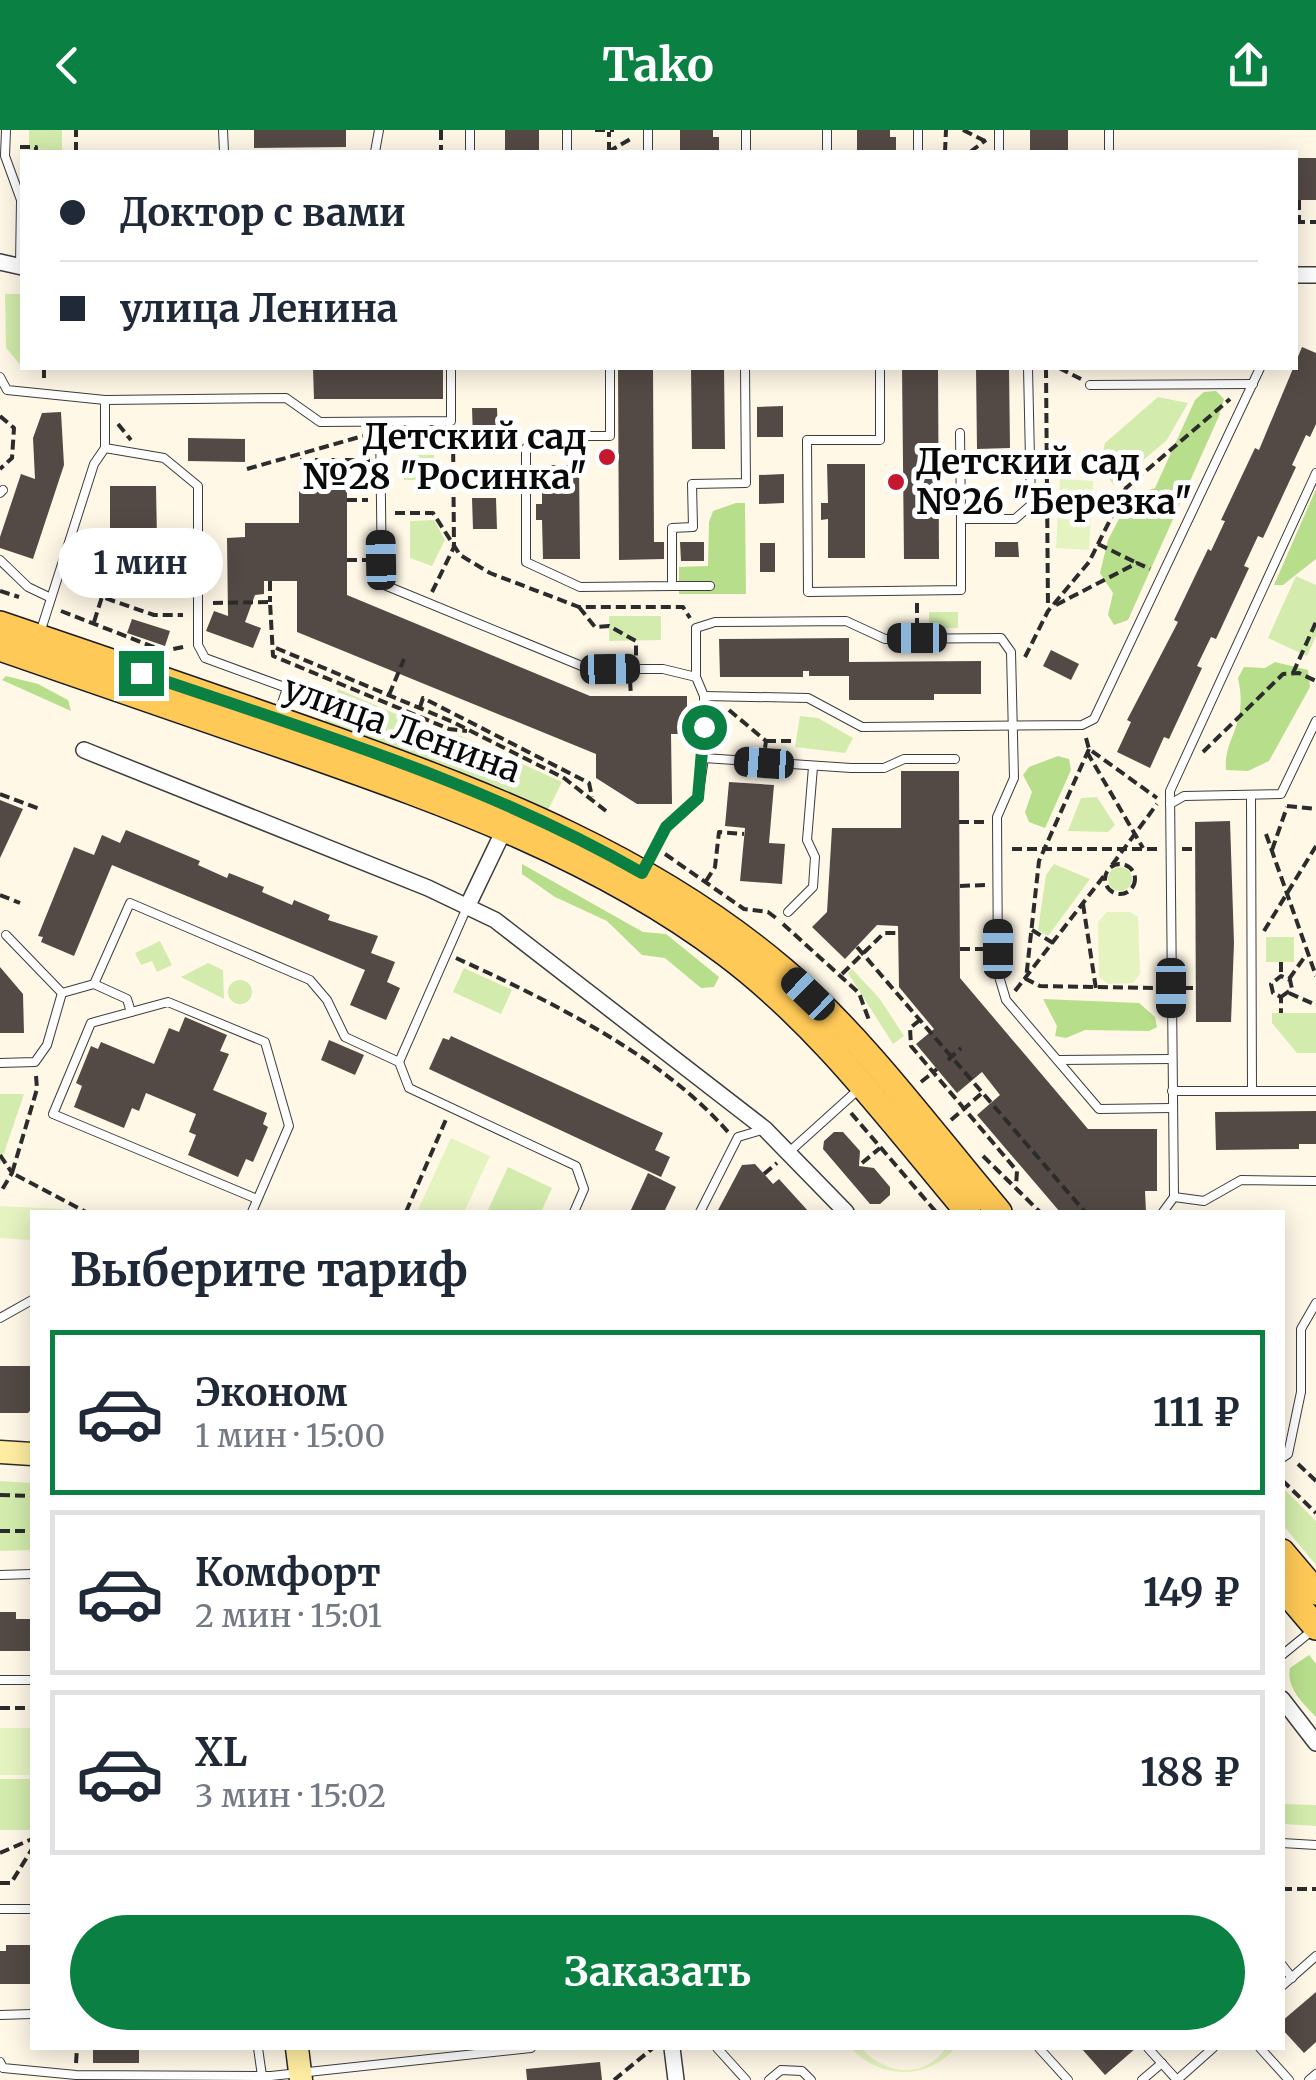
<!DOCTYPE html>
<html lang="ru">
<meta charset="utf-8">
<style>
body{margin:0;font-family:Merriweather,serif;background:#f2f2f3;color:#1f2937;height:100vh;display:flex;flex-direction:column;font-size:38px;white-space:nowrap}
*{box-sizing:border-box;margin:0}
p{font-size:32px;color:#747a83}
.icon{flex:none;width:55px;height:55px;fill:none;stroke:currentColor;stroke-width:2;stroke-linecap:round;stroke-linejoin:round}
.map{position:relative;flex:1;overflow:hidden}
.details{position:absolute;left:30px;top:1080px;width:1255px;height:840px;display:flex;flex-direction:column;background:#fff;border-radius:0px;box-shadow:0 5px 25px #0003}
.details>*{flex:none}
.hud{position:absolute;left:20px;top:20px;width:1278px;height:220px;border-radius:0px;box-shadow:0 5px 25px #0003;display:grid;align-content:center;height:220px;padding:0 40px;background:#fff}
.end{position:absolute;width:45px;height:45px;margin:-22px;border:12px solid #0b8043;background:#fff;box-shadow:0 0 0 5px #fff}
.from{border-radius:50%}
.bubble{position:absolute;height:70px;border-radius:35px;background:#fff;box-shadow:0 5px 25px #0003;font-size:32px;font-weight:700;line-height:70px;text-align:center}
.car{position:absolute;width:30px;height:60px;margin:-30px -15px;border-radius:12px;box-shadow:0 0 8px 2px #0007;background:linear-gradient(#222 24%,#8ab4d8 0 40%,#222 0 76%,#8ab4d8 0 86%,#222 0)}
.hud b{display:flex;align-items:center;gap:35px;height:95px;font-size:38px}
.hud b+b{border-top:2px solid #e0e1e3}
.hud i{width:25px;height:25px;background:#1f2937}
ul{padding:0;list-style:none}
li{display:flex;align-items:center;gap:30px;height:165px;margin:0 20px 15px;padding:0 20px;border:5px solid #e0e1e3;border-radius:0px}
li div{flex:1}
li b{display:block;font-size:38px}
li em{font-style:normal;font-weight:700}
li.selected{border-color:#0b8043}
li>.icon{width:90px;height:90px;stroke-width:1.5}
h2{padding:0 40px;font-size:45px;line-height:120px}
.button{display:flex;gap:20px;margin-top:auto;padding:20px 40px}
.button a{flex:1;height:115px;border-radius:60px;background:#0b8043;color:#fff;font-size:40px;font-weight:700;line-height:115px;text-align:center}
header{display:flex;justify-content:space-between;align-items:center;height:130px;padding:0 40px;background:#0b8043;color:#fff;font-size:45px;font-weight:700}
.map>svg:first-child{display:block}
</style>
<header><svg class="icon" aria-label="back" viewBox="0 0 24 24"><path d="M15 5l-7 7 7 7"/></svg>Tako<svg class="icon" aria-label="share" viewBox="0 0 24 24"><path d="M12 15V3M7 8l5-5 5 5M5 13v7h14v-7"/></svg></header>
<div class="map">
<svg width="1316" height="1950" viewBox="0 0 1316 1950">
<rect width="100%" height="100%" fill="#fff8e7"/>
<g fill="#d3ecad">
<rect x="29" y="0" width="33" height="22"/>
<polygon points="5,164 22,164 22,237 6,218"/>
<polygon points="1158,267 1188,273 1167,310 1114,355 1100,338 1105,313"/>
<polygon points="403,325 434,325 434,350 404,350"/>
<polygon points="434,390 445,410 432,436 410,428 410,391"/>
<polygon points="1296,446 1316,455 1316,506 1307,526 1268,508"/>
<rect x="929" y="482" width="29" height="16"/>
<polygon points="609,486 661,486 661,510 609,511"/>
<polygon points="338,559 445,605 461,606 562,652 548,680 451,638 324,593"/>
<polygon points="800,586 818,588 853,608 845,623 795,617"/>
<polygon points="1097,667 1115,695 1108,702 1068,701 1081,668"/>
<polygon points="1054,734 1090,749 1048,806 1038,800 1046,745"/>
<circle cx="1120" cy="749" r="12"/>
<rect x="1266" y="807" width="28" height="25"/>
<polygon points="160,811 172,835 157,842 152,831 141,835 135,823"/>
<polygon points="208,833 223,840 224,869 181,847"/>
<polygon points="464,838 512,860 501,884 453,862"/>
<polygon points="852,839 880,869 904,906 893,914 848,843"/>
<circle cx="240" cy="862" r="12"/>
<polygon points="1272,883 1316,883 1316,923 1297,923 1272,893"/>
<polygon points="0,964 24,964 0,1035"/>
<polygon points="508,1037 552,1058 541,1082 487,1082"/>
<polygon points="0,1351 32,1353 32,1420 0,1421"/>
<polygon points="1283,1358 1316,1391 1316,1435 1283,1395"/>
<rect x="0" y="1649" width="32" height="51"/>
<polygon points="1283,1674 1316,1675 1316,1696 1283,1694"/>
</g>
<g fill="#b7de8b">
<polygon points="1216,261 1224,269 1219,286 1128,490 1114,495 1108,485 1113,463 1100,443 1108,410 1131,366 1155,358 1195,270 1204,262"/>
<polygon points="1316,359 1316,429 1283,455 1274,455"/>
<polygon points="736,373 745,373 746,464 679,464 679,437 708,436 709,392 713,381"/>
<path d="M1275,532L1308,540L1310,557L1269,631L1248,641L1226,640C1223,607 1249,596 1238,548L1244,537L1265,538Z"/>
<polygon points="6,546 38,554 68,570 71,581 2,550"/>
<polygon points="1058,626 1069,629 1071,640 1045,698 1029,692 1025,682 1032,662 1023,645 1029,637"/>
<polygon points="522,734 643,802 666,804 719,847 714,857 701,858 665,828 642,825 607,791 555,767 522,744"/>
<polygon points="1043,869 1139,873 1155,887 1157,897 1149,901 1085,900 1066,908 1055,906 1057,896"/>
<path d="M1309,1525L1316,1534V1587C1303,1573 1286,1558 1290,1538Z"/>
</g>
<g fill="#e5f3c0">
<polygon points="1060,349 1093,351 1089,420 1056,418"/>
<polygon points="1107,782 1130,782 1138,787 1140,844 1133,853 1108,854 1099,847 1098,792"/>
<polygon points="451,1008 490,1026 464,1082 417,1082"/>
<polygon points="0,1076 62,1079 62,1082 32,1082 32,1110 0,1108"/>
<rect x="0" y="1598" width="32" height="47"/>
<path d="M851,1918H861C886,1945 923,1950 946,1918H955C928,1950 881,1950 851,1918Z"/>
</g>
<g fill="#534a45">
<polygon points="254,0 346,0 346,17 254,18"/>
<rect x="505" y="0" width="34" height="22"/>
<polygon points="680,0 713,0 713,7 719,7 719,22 680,22"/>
<polygon points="857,0 890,0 890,7 896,7 896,22 857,22"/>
<rect x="1030" y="0" width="38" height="22"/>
<rect x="1295" y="28" width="21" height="42"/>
<polygon points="1302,217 1316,223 1316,294 1310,307 1306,305 1292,335 1296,337 1263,408 1258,406 1244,436 1249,438 1216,509 1211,507 1197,536 1202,538 1169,609 1164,607 1150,638 1117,622 1131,592 1127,590 1178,492 1174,490 1208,419 1211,421 1225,391 1221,390 1255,318 1259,320"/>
<polygon points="313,238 443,238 443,269 314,269"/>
<polygon points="618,238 653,238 654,412 664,412 664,429 619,430"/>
<polygon points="691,238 724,238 725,319 692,319"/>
<polygon points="902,238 938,238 939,429 904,429"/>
<polygon points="976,238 1009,238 1010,318 977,319"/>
<polygon points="783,276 783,307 757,307 757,277"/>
<polygon points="472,278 497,278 498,308 473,308"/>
<polygon points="61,282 64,335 33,429 0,418 0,407 21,344 35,349 33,308 42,283"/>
<polygon points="188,308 245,309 245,332 188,331"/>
<polygon points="827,334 865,334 865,428 828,428 828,389 821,390 821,373 828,373"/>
<polygon points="542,335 579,335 580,429 543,429 542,390 536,390 536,374 542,374"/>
<polygon points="313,337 347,337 347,465 590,566 687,566 687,604 671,604 672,674 637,674 596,648 596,624 297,502 297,451 264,451 264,464 255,465 245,492 261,498 253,518 206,501 214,481 228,486 227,408 245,407 245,393 299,393 299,355 313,355"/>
<polygon points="784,344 784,373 759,374 759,345"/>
<polygon points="110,356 156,356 157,410 178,410 179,455 132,456 131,405 110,405"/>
<polygon points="472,368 496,368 497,399 473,399"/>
<polygon points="680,412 704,412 704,431 681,431"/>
<polygon points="995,412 1018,412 1019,427 995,427"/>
<rect x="760" y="413" width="15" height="29"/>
<polygon points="132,489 170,501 165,516 127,503"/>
<polygon points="849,508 849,532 981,531 981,564 934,564 934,570 849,570 849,546 809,546 809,541 803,541 803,547 720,547 719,509"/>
<polygon points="1051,520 1079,534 1071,550 1043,536"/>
<polygon points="901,641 959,641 960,848 1088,999 1157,999 1157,1061 1145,1061 1146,1082 1060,1082 977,985 1000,965 982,942 957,963 916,914 934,899 899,857 898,796 877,795 845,829 812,797 827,782 832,698 901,698"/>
<polygon points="729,652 774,655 769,713 785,714 782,754 740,751 745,698 725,696"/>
<polygon points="0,670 23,679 0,728"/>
<polygon points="1230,691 1234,813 1231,892 1196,892 1195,692"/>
<polygon points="126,700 200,731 198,735 227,748 229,743 264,757 262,762 292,775 294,770 330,785 328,790 378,806 371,823 395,832 387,852 400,858 386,890 350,875 365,840 112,735 74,826 41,812 43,807 38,806 74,717 94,725 102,705 120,713"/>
<polygon points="0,837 23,864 24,903 0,903"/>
<polygon points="185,887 227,905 220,921 229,924 213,960 267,983 263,994 268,997 253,1032 246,1029 238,1047 188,1025 196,1005 189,1002 196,984 146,963 139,981 132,978 124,998 74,977 82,956 76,953 91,916 98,919 101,912 154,934 169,898 179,902"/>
<polygon points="451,906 663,1003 655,1020 670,1027 661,1047 429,939 443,908 449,910"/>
<polygon points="329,910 364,925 355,945 321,930"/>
<polygon points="1316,981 1316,1014 1299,1014 1299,1019 1216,1020 1215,982"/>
<polygon points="834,1002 843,1002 860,1021 859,1036 874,1038 890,1057 890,1065 880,1074 870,1074 823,1019 824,1011"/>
<polygon points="755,1034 773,1054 779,1049 809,1082 717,1082 742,1035"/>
<polygon points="648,1043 676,1057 664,1082 630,1082"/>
<polygon points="0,1236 32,1236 32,1279 28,1283 0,1283"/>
<polygon points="0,1482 16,1482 16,1489 32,1489 32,1521 0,1521"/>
<polygon points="6,1815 32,1815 32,1854 0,1854 0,1821 6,1821"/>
<polygon points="1316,1862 1316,1912 1304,1923 1282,1899 1282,1891"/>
<rect x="93" y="1918" width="46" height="15"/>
<polygon points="1081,1918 1136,1918 1105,1945"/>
<polygon points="600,1932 602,1950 527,1950 526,1939"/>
</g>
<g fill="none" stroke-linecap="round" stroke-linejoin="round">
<g stroke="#3d3d3d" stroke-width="10">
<g id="lane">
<polyline points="6,0 5,26 21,70 20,136"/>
<polyline points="223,0 224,22"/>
<polyline points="470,0 470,22"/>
<polyline points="567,0 567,22"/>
<polyline points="648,0 648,22"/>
<polyline points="746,0 746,22"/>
<polyline points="827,0 827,22"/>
<polyline points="918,0 918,22"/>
<polyline points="999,0 999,22"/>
<polyline points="1109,0 1109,22"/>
<polyline points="375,22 379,0"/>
<polyline points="610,238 610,306 544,306 526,318 526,432 580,457 672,456 672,398 693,397 692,354 746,353 745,238"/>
<polyline points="880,238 880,310 807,310 808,462 961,460 961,389 1015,389 1031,375 1028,238"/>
<polyline points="0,247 7,260 105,270 105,318 164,328 198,356 198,515 205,528 287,558 278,585"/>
<polyline points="1090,255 1253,254"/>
<polyline points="105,270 286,268 320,292 451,291 451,238"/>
<polyline points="380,292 382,454 589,539 663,539 696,547"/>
<polyline points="960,303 961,389"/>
<polyline points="0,363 3,360"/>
<polyline points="0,430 28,457 51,468"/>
<polyline points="672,456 710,456"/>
<polyline points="40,503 94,334 105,318"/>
<polyline points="704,566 696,547 696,498 715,492 846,491 885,509 1001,508 1011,522 1014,648 997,687 998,843 1006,870 1099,979 1172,978"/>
<polyline points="704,628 851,638 884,638 904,629 955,629"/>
<polyline points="1251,666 1252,961"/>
<polyline points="1170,674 1184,666 1281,664 1316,591"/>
<polyline points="644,739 666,697 698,668 704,628 704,566 808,568 862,597 1082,595 1094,589 1260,238"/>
<polyline points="788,782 813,757 815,727 807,710 813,637"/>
<polyline points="6,805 62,863"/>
<polyline points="94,854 127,869 131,882"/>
<polyline points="1058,930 1172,929"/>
<polyline points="399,932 468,775"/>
<polyline points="0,933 35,932 47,915 62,863 94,854 130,773 310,850 327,870 345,907 399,932 409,958 576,1036 584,1059 574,1082"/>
<polyline points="1172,961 1316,961"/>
<polyline points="788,1023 859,959"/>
<polyline points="1174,1067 1204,1071 1241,1050 1316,1051"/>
<polyline points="252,1082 289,996 265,912 168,872 91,893 53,984 257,1069"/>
<polyline points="700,1082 738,1007 765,999"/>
<polyline points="1163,1082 1174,1067 1170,661 1316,343"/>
<polyline points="0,1188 32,1170"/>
<polyline points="1282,1328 1288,1324 1301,1262 1301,1199 1316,1173"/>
<polyline points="0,1445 32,1444"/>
<polyline points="1282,1525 1314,1499"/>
<polyline points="0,1550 32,1550"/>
<polyline points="1282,1713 1316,1715"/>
<polyline points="0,1779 32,1779"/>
<polyline points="1282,1835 1292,1848"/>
<polyline points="1282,1856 1316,1826"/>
<polyline points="0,1885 32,1884"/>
<polyline points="258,1918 262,1946"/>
<polyline points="717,1918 746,1950"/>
<polyline points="1039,1918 1068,1950"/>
<polyline points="1148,1918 1177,1950"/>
<polyline points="1260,1918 1289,1950"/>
<polyline points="0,1932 3,1938 76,1945 271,1946 531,1918"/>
<polyline points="769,1950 781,1940 802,1941 811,1950"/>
<polyline points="1142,1950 1162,1933"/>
<polyline points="1177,1950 1213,1918"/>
<polyline points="1309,1950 1316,1944"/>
</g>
</g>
<g stroke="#3d3d3d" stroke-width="18">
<g id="street">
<polyline points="0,132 22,137"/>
<polyline points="1295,145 1316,145"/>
<polyline points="84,620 428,758 495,790 765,999 846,1082"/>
<polyline points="468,775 505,698"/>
<polyline points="1282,1569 1316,1613"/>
<polyline points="672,1918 676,1950"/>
</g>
</g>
<g stroke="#2c2c2c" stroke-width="25">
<g id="secondary">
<polyline points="0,1322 32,1324"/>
<polyline points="297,1918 301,1950"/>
</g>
</g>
<g stroke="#1b1b1b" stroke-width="28">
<g id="primary">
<path d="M0,494C112,532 224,570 336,610C494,667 653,729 783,840C865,910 930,1001 999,1082"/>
<path d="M0,518C101,552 201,587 301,622C449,674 599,728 725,823C820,894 892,992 968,1082"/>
<polyline points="1282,1422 1316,1462"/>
<polyline points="1282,1457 1316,1497"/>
</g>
</g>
<g stroke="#2c2c2c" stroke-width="4" stroke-dasharray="10 5" stroke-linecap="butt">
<polyline points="441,0 441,22"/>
<polyline points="595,0 614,0"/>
<polyline points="963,0 985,11"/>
<polyline points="20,17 36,17 36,22"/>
<polyline points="76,22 76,0"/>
<polyline points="608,22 634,7"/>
<polyline points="609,22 609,2"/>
<polyline points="945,22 946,0"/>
<polyline points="970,22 986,10"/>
<polyline points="1299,70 1299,92"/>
<polyline points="1295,92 1316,92"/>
<polyline points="44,238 44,251"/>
<polyline points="1046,238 1048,478"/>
<polyline points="1059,238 1081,249"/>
<polyline points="0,286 14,298 12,328 0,339"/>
<polyline points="118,294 131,310"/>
<polyline points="300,330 370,330"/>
<polyline points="247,339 363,306"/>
<polyline points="347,370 368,370"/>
<polyline points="395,383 433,383 460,425 490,443 579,477 683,477 690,488"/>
<polyline points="83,407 102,413"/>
<polyline points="1098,414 1137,433"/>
<polyline points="347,430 368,430"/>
<polyline points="270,451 270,472"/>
<polyline points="0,461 19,467"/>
<polyline points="432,462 454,417 453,302"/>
<polyline points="102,467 102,413 132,413"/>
<polyline points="213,473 270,472 273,526 449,599 467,601"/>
<polyline points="917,473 917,499"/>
<polyline points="1056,475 1137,433 1150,439"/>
<polyline points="579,477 595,497 609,496 636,511 636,526"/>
<polyline points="61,481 164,521 188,516"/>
<polyline points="94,492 102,467 154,485 183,485"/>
<polyline points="276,518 453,592 564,648 606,681"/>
<polyline points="1025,527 1048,481 1089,432 1126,358 1230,269"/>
<polyline points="1293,543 1316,492"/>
<polyline points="630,551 631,566"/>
<polyline points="389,565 404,529"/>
<polyline points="420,577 423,568 589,653 592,667"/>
<polyline points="729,580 766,611 765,618"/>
<polyline points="1086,608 1089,619 1157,668"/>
<polyline points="766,611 796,611"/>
<polyline points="1089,619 1039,731 1026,849 1040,856 1158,858"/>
<polyline points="1087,622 1143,718"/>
<polyline points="1203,622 1283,544 1299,543 1316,551"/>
<polyline points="0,664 40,679"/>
<polyline points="1287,676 1316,679"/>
<polyline points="959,692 985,692"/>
<polyline points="1266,704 1316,846"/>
<polyline points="1012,719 1157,719"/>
<polyline points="1182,719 1195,719"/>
<polyline points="1272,720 1287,677"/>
<polyline points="665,724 744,779 768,782 776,788"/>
<circle cx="1120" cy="749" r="15"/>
<polyline points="1112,735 1157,674"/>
<polyline points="706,751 715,737 719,702 744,704"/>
<polyline points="960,756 985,755"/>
<polyline points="0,765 20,773"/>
<polyline points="1083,774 1096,859"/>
<polyline points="783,794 859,863 870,893"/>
<polyline points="1032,800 1053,813"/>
<polyline points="1264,801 1316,716"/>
<polyline points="857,817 1085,1082"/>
<polyline points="960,819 985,819"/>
<path d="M456,828C548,870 661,925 728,1002"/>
<polyline points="1281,832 1281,846"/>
<polyline points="842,844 884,803 899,803"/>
<polyline points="1289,849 1306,825"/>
<polyline points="1183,858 1196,858"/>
<polyline points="1015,861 1107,742"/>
<polyline points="1289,863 1316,875"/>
<polyline points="1281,867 1292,859 1290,850 1281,846 1271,854 1273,863 1281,867 1281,883"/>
<polyline points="920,890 910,898 911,916 1017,1041 1016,1056"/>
<polyline points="948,930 961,918"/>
<polyline points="36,946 37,959 12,1043 86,1082"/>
<polyline points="921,952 937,939"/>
<polyline points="851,983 936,1082"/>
<polyline points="951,990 981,964"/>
<polyline points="0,1025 12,1043 0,1063"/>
<polyline points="983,1026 1040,1082"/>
<polyline points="862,1033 880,1018"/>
<polyline points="764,1044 777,1033"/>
<polyline points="406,1082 447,987"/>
<polyline points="1298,1334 1316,1351"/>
<polyline points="1282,1350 1316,1383"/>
<polyline points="0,1365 32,1366"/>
<polyline points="0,1401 32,1401"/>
<polyline points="0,1578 32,1578"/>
<polyline points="0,1723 32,1709"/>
<polyline points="0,1753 11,1753 32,1719"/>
<polyline points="1282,1759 1316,1759"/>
<polyline points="76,1933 77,1918"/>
<polyline points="614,1950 653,1918"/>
</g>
<use href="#lane" stroke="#fff" stroke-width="8"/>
<use href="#street" stroke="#fff" stroke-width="15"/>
<use href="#secondary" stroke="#ffeda2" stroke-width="22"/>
<use href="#primary" stroke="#ffc957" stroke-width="25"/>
</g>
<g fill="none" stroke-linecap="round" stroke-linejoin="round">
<path stroke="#0b8043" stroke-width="12" d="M141,543C311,601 486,653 642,743L666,697L698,668L704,597"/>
</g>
<g fill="#c5172d" stroke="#fff" stroke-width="4">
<circle cx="607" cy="327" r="10"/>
<circle cx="896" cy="352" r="10"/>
</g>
<g text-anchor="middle" stroke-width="10" stroke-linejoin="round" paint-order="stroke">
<g font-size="35" font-weight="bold" fill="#0a0a0a" stroke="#fff" text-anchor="end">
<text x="587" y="319">Детский сад<tspan x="587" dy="40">№28 "Росинка"</tspan></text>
<text x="916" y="344" text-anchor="start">Детский сад<tspan x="916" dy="40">№26 "Березка"</tspan></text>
</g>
<g font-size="35" fill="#0a0a0a" stroke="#fff">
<text transform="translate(402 599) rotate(20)" y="12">улица Ленина</text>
</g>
</g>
</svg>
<i class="end from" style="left:704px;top:597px"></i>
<i class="end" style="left:141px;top:543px"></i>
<div class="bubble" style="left:58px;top:398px;width:165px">1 мин</div>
<i class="car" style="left:381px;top:430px;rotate:359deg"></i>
<i class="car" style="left:917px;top:508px;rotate:270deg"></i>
<i class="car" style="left:610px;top:539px;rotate:89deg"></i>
<i class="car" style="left:764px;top:633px;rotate:274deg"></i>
<i class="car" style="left:998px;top:819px;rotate:0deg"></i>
<i class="car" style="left:1171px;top:858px;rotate:180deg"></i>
<i class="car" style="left:808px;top:864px;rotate:314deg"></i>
<div class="hud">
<b><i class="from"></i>Доктор с вами</b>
<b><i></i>улица Ленина</b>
</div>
<section class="details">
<h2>Выберите тариф</h2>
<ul>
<li class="selected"><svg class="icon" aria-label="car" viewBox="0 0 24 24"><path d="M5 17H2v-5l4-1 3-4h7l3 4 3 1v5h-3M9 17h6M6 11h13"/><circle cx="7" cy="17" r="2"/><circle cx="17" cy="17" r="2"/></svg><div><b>Эконом</b><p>1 мин · 15:00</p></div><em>111 ₽</em></li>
<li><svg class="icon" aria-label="car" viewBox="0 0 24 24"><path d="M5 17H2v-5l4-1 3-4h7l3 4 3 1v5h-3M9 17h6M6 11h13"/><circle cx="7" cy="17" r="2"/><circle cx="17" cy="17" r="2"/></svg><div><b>Комфорт</b><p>2 мин · 15:01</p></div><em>149 ₽</em></li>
<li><svg class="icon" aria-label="car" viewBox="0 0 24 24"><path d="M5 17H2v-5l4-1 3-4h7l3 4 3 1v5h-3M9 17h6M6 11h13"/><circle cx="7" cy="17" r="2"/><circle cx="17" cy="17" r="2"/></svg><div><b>XL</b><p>3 мин · 15:02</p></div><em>188 ₽</em></li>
</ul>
<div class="button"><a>Заказать</a></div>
</section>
</div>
